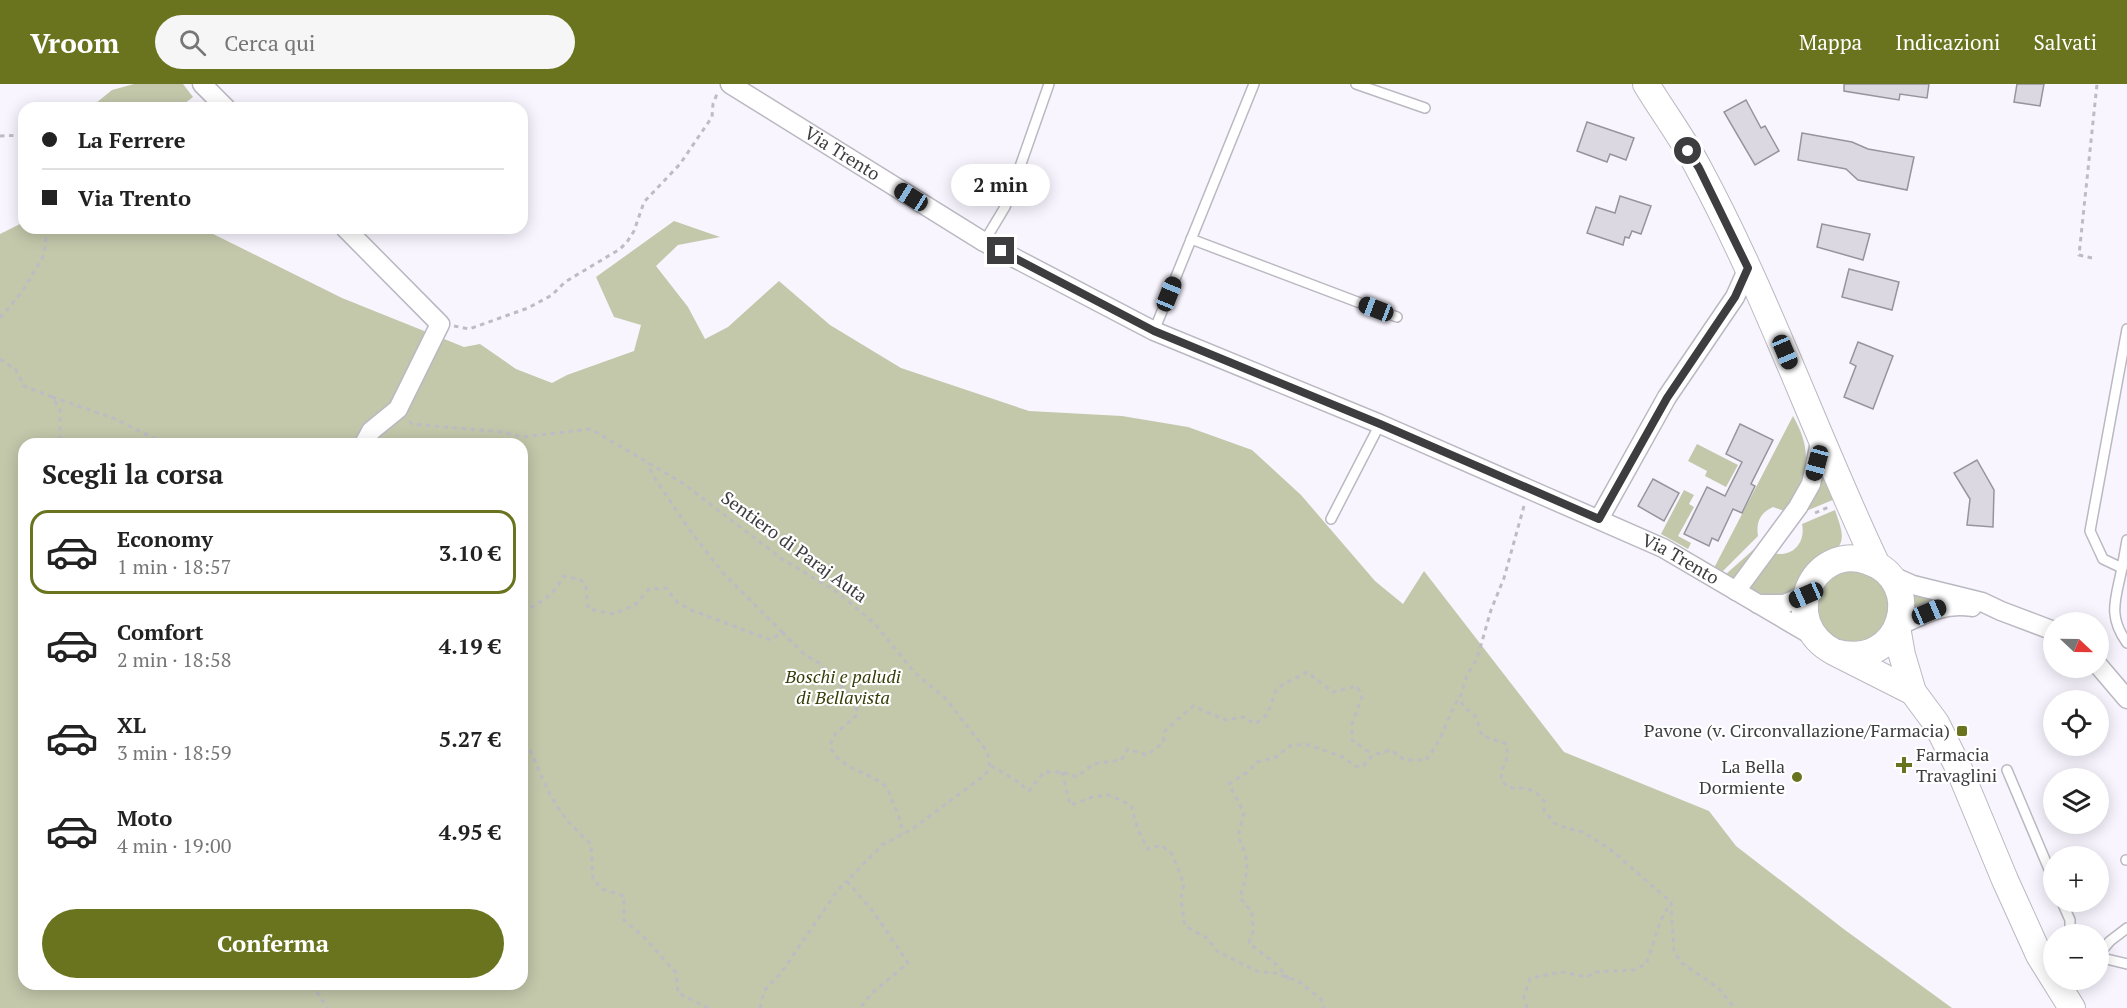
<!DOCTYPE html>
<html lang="it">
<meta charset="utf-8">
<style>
body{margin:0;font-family:"PT Serif",serif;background:#f6f6f6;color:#222;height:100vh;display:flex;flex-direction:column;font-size:22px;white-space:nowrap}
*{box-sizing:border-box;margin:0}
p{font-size:20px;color:#767676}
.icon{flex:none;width:33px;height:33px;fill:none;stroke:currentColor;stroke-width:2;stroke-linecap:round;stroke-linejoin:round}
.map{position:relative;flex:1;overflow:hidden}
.drawer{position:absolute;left:18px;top:354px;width:510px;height:552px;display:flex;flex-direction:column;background:#fff;border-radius:18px;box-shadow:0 3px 15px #0003}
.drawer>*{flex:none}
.hud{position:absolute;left:18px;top:18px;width:510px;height:132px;border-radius:18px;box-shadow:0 3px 15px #0003;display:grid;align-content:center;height:132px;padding:0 24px;background:#fff}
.needle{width:39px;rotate:112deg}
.tools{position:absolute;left:2043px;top:528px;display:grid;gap:12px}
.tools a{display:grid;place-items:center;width:66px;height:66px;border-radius:50%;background:#fff;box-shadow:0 3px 15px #0003;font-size:30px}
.end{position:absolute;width:27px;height:27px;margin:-14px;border:8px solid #3d3c3f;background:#fff;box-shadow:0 0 0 3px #fff}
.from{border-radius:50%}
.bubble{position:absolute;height:42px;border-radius:21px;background:#fff;box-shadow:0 3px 15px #0003;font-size:20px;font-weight:600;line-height:42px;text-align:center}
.car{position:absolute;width:18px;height:36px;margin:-18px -9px;border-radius:8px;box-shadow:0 0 4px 2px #0007;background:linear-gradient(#222 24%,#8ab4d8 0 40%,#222 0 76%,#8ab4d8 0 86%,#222 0)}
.hud b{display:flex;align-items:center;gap:21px;height:57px;font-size:22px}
.hud b+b{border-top:2px solid #e0e0e0}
.hud i{width:15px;height:15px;background:#222}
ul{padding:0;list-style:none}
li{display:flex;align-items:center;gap:18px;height:84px;margin:0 12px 9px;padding:0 12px;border:3px solid transparent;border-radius:18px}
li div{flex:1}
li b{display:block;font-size:22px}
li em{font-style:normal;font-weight:600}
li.current{border-color:#6a731d}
li>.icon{width:54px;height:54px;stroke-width:1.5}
h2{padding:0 24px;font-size:27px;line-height:72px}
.primary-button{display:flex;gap:12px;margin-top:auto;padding:12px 24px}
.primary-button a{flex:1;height:69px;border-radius:36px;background:#6a731d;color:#fff;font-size:24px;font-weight:600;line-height:69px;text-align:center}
header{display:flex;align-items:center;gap:36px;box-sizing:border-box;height:84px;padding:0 30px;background:#6a731d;color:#fff}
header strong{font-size:28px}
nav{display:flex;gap:33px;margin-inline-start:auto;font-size:21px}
.search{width:420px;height:54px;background:#f6f6f6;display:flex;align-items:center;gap:15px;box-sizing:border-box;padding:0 21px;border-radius:33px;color:#767676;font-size:22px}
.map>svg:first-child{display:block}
</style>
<header>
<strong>Vroom</strong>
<div class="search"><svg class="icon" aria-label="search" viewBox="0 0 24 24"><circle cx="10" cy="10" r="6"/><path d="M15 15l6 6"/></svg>Cerca qui</div>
<nav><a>Mappa</a><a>Indicazioni</a><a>Salvati</a></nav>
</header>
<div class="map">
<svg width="2127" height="924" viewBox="0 0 2127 924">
<rect width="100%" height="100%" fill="#f8f5fe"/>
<g fill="#c3c8ab" fill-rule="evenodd">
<polygon points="134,0 183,0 193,13 179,24 139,24 134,22 132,24 90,24 112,6"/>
<path d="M674,137L720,153L678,161L656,182L688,223L705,255L728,243L779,197L830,241L901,284L1029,327L1122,332L1188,343L1252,366L1301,411L1375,497L1403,520L1424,487L1564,668L1709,727L1736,762L1845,846L1952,924H0V150L24,138V144H206L207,147L342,214L464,263L480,260L516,285L552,299L567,291L634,267L641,241L614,233L596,193ZM24,360H522V900H24Z"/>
<path d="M1793,332C1815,371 1806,391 1787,428L1773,423C1760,429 1756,438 1758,452L1723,487L1714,484Z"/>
<polygon points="1697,360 1738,381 1726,403 1705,392 1707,387 1688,377"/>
<polygon points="1823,382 1835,415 1799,430"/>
<polygon points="1684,406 1694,411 1689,420 1694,423 1678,452 1691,459 1688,465 1661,450"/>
<path d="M1835,426C1838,436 1844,448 1841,458C1838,468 1826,475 1819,482C1793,508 1785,522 1748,504L1773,469C1792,474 1806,459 1802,440Z"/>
<polygon points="1761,459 1737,496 1726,490"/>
<polygon points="1853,483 1886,501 1890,537 1881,552 1848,564 1814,538 1820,498"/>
<polygon points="1913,511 1939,517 1915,530"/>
</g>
<g fill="#dbd8e1" stroke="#96949c" stroke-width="1.5">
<polygon points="1844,0 1929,0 1927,14 1900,10 1899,16 1844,7"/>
<polygon points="2017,0 2044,0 2040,22 2014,18"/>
<polygon points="1746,16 1761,44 1765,42 1779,67 1755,81 1724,28"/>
<polygon points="1587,38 1634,54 1626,76 1610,70 1607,78 1577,67"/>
<polygon points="1802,49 1852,58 1868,65 1914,73 1907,106 1858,96 1846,85 1798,76"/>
<polygon points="1620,112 1651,122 1641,150 1632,147 1629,154 1625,153 1623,161 1587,149 1596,123 1615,129"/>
<polygon points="1822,140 1870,150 1863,176 1817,163"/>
<polygon points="1849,185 1899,198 1892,226 1842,213"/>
<polygon points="1858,258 1893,272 1873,325 1844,313 1856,282 1850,279"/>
<polygon points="1740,340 1773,356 1751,400 1755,402 1742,429 1733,425 1718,457 1712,454 1709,462 1684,450 1707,403 1725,412 1742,378 1726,370"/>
<polygon points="1977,376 1994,406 1993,443 1967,441 1970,415 1954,389"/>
<polygon points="1653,395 1679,409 1664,437 1638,422"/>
</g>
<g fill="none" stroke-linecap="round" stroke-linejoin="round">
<g stroke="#bab8c1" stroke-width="12">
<g id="service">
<polyline points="1356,0 1425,24"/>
<polyline points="1191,155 1397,233"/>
<polyline points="984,158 1005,123 1015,97 1049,0"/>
<polyline points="2127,245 2090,447 2103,475 2122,484 2127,456"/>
<polyline points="1154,247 1254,0"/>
<polyline points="1331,435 1380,340"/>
<path d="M2122,484C2116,515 2107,531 2127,559"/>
<polyline points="2007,686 2054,797"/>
<polyline points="2126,776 2127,776"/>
<polyline points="2062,818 2070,836 2070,850"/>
<polyline points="2098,871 2110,857 2127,844"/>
<polyline points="2098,873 2127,880"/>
</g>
</g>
<g stroke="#bab8c1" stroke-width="21">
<g id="minor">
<polyline points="202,0 226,24"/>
<path id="s1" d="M730,0L984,158L1154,247L1380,340L1663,464L1813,552"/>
<polyline points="345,144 440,240 398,325 371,347 364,360"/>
<polyline points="1599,435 1667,313 1735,213 1748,184"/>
<polyline points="1888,490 1913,501 1982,518 2001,527 2054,547"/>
<polyline points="1736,507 1798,423 1811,400 1821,354"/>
<polyline points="1758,520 1784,520 1806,511"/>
<path d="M1897,543C1922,531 1944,518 1972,523"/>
<polyline points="2098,581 2127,615"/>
</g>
</g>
<g stroke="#bab8c1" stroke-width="28">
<g id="secondary">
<path d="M1646,0C1663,28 1684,56 1699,85C1768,213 1815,350 1877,481"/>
<polyline points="1897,543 1902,571 1913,608 1936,639 1959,685 2005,796 2039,871 2072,924"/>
<path d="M1834,568C1903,588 1927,496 1867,477C1812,459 1777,538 1834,568L1913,608"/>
</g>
</g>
<g stroke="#bebcc3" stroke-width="3" stroke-dasharray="4.5 4.5" stroke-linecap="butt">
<polyline points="0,52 24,51"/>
<polyline points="2092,174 2079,171 2097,0"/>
<polyline points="0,234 22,208 44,171 47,144"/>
<polyline points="454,242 469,245 528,224 552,211 565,198 620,165 627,158 634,147 644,118 680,80 712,33 713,20 717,10"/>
<polyline points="0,275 16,286 24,302 52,313 60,325 60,360"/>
<polyline points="52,313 113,334 166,360"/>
<path d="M409,337L412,340L503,348L522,353L591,345L684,400L782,475L837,508L874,539L915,589L945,614L986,666C991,677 991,681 985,691L912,745L882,761L847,797L875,830L908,879L871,910L860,924"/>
<path d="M1524,422L1504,494L1491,526L1477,575L1467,591L1460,614L1463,622L1476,633L1482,652L1507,660C1509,679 1502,679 1501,696L1509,704C1525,703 1534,704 1544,717V726L1554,739L1566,744L1583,748L1610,765L1671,818L1674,868L1682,879L1718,904L1735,924"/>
<polyline points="1815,429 1831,422"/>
<path d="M522,527C541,520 554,510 564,492L581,496L586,503L588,525L614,530L635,521L649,505L666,504L677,518L691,526L771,556L782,548L723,489L689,445L652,390L648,379"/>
<path d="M782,548L804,570L822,581L831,598C847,602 854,614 858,630L836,649L830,661C837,685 867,686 885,702C889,706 890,713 893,719C898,729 902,738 902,750"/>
<path d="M522,666L530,665C547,707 556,729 591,760L593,795L602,805L624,812V836L644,853L676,889L678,909L708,924"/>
<polyline points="991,682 1014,695 1029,707 1044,688 1062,688 1077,693 1093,680 1121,676 1128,665 1147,671 1163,659 1165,647 1193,622 1226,636 1244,633 1255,640 1267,631 1277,604 1307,588 1333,608 1357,602 1362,613 1352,640 1352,656 1373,671"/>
<polyline points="1062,688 1070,721 1093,713 1109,711 1131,721 1138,746 1148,765 1161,761 1172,770 1184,800 1181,815 1185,842 1207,854 1218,868 1240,879 1259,888 1275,889 1298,897 1321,915 1324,924"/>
<path d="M1289,895L1277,881L1249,859L1253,847L1252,826L1246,822L1240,813C1248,787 1251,778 1238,753L1244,729L1229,700L1249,687L1257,678L1276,673L1291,661H1309L1343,673L1355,682L1362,683L1373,671L1391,666L1404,676H1426C1442,657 1447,633 1460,612"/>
<polyline points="312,900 327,924"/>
<polyline points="760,924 764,907 781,889 838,806 847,797"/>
<path d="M1527,924L1524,913L1530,894L1562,888L1587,893L1595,888L1633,886L1646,880C1654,860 1658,837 1670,820"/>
</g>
<use href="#service" stroke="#fff" stroke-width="9"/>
<use href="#minor" stroke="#fff" stroke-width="18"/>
<use href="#secondary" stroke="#fff" stroke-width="26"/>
</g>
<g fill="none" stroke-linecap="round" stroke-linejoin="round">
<polyline stroke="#3d3c3f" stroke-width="8" points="1001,167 1154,247 1380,340 1599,435 1667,314 1735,213 1748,184 1699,84 1688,67"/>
</g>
<g fill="#6a731d" stroke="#fff" stroke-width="2">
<rect x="1956" y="641" width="12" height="12" rx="3"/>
<path d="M1901 672h6v6h6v6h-6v6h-6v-6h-6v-6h6z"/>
<circle cx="1797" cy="693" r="6"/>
</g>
<g text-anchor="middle" stroke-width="4.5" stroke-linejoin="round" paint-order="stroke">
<g font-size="18" fill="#3d3c3f" stroke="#fff">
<text dy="6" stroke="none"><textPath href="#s1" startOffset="132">Via Trento</textPath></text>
<text transform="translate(794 463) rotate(36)" y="6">Sentiero di Paraj Auta</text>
<text dy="6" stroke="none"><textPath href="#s1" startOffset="1065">Via Trento</textPath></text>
</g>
<g font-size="18" font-style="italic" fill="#373d07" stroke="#fff">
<text x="843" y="599">Boschi e paludi<tspan x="843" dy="21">di Bellavista</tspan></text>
</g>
<g font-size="18" fill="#3d3c3f" stroke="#fff" text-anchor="end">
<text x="1950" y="653">Pavone (v. Circonvallazione/Farmacia)</text>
<text x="1916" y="677" text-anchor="start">Farmacia<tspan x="1916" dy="21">Travaglini</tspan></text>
<text x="1785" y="689">La Bella<tspan x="1785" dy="21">Dormiente</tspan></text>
</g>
</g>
</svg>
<div class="tools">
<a><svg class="needle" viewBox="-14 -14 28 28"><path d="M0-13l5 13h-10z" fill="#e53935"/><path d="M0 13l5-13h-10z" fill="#767676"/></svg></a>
<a><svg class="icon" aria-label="locate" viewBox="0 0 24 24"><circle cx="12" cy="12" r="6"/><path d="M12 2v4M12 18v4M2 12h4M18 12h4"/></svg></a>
<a><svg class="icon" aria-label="layers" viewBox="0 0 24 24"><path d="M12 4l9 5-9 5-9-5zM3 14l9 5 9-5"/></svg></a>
<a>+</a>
<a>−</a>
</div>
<i class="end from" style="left:1688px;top:67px"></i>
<i class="end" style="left:1001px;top:167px"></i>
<div class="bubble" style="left:951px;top:80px;width:99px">2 min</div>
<i class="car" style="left:911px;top:113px;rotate:302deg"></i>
<i class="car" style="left:1169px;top:210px;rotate:22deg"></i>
<i class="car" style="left:1376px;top:225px;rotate:291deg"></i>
<i class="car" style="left:1785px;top:268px;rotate:157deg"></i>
<i class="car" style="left:1817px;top:379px;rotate:195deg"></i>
<i class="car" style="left:1806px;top:511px;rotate:246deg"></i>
<i class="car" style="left:1929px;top:528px;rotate:67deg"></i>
<div class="hud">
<b><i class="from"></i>La Ferrere</b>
<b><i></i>Via Trento</b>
</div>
<section class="drawer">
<h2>Scegli la corsa</h2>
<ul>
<li class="current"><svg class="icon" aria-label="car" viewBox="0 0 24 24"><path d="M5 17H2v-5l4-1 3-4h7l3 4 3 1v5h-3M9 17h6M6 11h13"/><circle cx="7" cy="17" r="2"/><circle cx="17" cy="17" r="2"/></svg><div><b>Economy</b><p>1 min · 18:57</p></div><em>3.10 €</em></li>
<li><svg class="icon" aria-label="car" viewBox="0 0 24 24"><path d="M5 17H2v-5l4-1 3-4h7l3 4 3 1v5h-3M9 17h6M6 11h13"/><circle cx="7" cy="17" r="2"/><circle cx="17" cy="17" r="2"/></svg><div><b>Comfort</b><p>2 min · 18:58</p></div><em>4.19 €</em></li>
<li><svg class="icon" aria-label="car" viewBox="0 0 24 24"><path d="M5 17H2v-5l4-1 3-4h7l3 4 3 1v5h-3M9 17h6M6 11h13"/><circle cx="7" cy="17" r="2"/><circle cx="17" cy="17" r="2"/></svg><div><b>XL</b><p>3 min · 18:59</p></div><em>5.27 €</em></li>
<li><svg class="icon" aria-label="car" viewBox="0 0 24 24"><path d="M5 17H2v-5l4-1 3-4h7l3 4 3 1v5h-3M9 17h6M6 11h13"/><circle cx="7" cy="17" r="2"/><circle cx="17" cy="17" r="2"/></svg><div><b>Moto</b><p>4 min · 19:00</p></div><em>4.95 €</em></li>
</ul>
<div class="primary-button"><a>Conferma</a></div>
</section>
</div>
